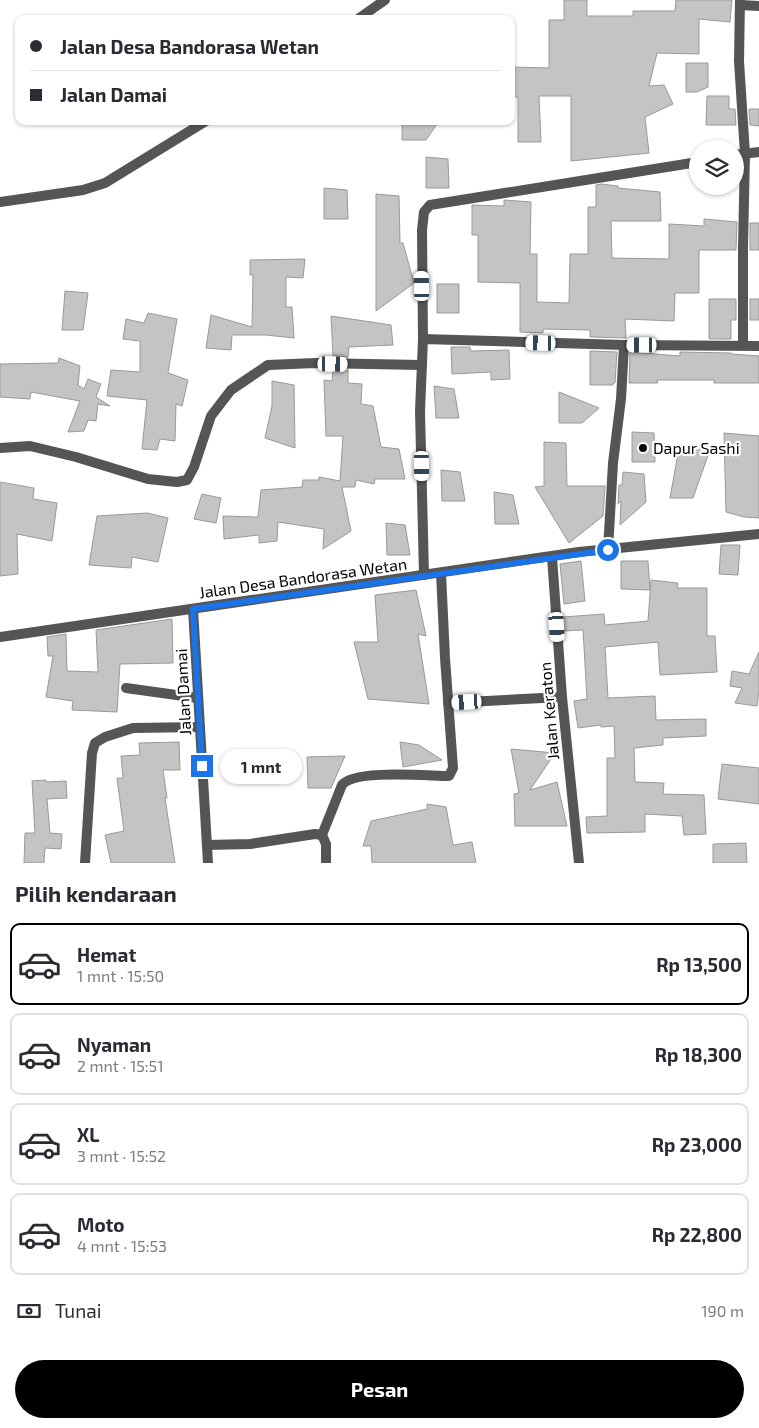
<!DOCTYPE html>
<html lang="id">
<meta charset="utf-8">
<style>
body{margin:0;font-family:"Exo 2",sans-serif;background:#f2f2f3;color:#2b2b33;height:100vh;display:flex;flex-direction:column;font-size:19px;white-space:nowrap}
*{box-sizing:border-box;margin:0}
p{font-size:16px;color:#7c7c81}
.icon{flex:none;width:28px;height:28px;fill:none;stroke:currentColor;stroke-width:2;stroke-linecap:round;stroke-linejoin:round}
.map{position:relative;height:863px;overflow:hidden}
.details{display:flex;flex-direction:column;background:#fff;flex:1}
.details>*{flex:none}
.top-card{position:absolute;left:15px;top:15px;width:500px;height:110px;border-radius:10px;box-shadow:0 1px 4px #0004;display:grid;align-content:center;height:110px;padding:0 15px;background:#fff}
.tools{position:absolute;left:689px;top:140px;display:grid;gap:10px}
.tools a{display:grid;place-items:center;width:55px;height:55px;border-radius:50%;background:#fff;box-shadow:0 1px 4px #0004;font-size:25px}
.end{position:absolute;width:22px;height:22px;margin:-11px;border:6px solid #1a73e8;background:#fff;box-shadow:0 0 0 2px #fff}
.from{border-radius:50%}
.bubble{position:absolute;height:35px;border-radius:18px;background:#fff;box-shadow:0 1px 4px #0004;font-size:16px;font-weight:700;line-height:35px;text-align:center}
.car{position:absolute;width:15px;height:30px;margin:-15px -8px;border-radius:6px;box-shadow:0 0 4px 1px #0007;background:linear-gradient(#fff 24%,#345 0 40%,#fff 0 76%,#345 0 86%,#fff 0)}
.top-card b{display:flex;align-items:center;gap:18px;height:48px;font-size:19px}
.top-card b+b{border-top:1px solid #e1e1e2}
.top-card i{width:12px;height:12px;background:#2b2b33}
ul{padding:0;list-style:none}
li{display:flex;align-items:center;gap:15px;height:82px;margin:0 10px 8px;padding:0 5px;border:2px solid #e1e1e2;border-radius:10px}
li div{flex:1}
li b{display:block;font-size:19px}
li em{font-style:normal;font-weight:700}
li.current{border-color:#000}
li>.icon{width:45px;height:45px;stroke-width:1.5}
h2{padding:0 15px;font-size:22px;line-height:60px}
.pay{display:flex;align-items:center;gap:12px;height:55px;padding:0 15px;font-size:19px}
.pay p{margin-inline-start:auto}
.primary-button{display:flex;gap:10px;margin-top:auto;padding:10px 15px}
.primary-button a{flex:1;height:58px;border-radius:30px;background:#000;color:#fff;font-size:20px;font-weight:700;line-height:58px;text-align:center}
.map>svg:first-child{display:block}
</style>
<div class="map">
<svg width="759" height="863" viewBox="0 0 759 863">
<rect width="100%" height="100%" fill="#fff"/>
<g fill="#c4c4c4" stroke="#999">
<polygon points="564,0 587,0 587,16 633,16 633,11 675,11 676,0 732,0 730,22 699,19 699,54 657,53 649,86 664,85 673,104 645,117 649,153 571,161 571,96 539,96 541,142 518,142 518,97 511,97 511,67 549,68 549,20 564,20"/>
<polygon points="686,63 708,63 708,87 697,92 686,92"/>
<polygon points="707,96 729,96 729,109 735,109 736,125 706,125"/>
<polygon points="749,109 759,109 759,126 750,125"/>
<polygon points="402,121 439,121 426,140 402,140"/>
<polygon points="426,157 448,159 449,188 426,188"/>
<polygon points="601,184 618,186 618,188 660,192 661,221 611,221 612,258 669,259 669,224 704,226 704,219 737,222 736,250 699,250 699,293 675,293 674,321 625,319 626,338 590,337 590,330 543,329 543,333 520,332 520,283 478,282 478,235 472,235 472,205 504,206 504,200 531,202 530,254 537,254 537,302 569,303 570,254 588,254 588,207 596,207 596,185"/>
<polygon points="324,188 347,190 348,219 324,219"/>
<polygon points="376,194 399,196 400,243 403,243 414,283 376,311"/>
<rect x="750" y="223" width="9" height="27"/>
<polygon points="305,259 303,278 286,277 286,307 292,307 294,338 266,335 232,335 231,350 206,348 211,315 252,327 253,275 250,275 250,260"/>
<rect x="437" y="284" width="22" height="29"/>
<polygon points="65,291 88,293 83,330 62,330"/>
<polygon points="709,299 736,299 736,320 731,320 731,339 709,339"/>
<rect x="750" y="299" width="9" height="21"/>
<polygon points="148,313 177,319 168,373 188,380 182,406 176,404 175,441 160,439 157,450 142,449 147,400 107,396 111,370 140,372 140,341 123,339 126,319 144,323"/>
<polygon points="331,316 391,325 393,345 349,347 348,357 333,356"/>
<polygon points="451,347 470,347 471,351 509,350 510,379 491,380 491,372 452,374"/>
<polygon points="590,351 617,352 615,383 613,383 613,385 590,385"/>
<polygon points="630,352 680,356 680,352 731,353 731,354 759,356 759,383 714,383 714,380 657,380 658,383 629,383"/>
<polygon points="59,358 80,366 78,385 84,389 88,379 101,384 96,397 110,406 98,404 96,421 88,420 84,431 68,432 80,401 31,392 30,399 0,397 0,364 58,363"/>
<polygon points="333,370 348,370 348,383 362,384 361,404 373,406 381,447 399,449 405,479 375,479 374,484 356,480 355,487 342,487 351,531 323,549 324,529 278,522 277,541 259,543 259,535 224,539 223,516 258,517 261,490 302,487 303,480 319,480 319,477 340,481 343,436 326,436 324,380 332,381"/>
<polygon points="272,381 294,385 295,448 265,438 272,406"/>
<polygon points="434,386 454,389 459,418 436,418"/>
<polygon points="559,392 599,408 582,423 559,423"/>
<polygon points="632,432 654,433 655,462 632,462"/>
<polygon points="724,433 759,436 759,518 744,517 726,512"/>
<polygon points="544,442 566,443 567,486 605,486 603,516 569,543 535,487 544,486"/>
<polygon points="711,447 693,498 670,498 679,448"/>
<polygon points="441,470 460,472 465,501 442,501"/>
<polygon points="623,472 644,474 646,502 620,525 621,501 618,504 619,485 622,485"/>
<polygon points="0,482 34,488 33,499 57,503 52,541 17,534 18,574 0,576"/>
<polygon points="494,492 513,495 519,524 495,524"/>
<polygon points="202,494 221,498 216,523 194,519"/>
<polygon points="147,513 168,518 158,562 132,557 131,568 89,565 97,516"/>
<polygon points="386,523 405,525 410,555 387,555"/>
<polygon points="721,545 740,545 738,575 719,574"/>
<polygon points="581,561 585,601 564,604 560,564"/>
<polygon points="621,561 648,561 650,590 621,589"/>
<polygon points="651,580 678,583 677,588 707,588 707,636 715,636 717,672 660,675 658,642 605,647 608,698 655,696 656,720 706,719 706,736 663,738 663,745 634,748 635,782 664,783 663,794 704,795 706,834 684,835 682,816 645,814 645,832 587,833 586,817 607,816 607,758 615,758 614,726 601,727 601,725 578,728 574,701 587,699 583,630 564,631 563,617 604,614 605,625 648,621"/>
<polygon points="416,590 426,636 418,634 429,704 368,699 354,642 378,642 375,595"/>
<polygon points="172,619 173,663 120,664 117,712 72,710 73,701 46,697 53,656 48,656 47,637 66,634 67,671 98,672 96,630"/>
<polygon points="759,652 759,691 757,706 735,703 742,688 730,686 732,671 749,674"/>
<polygon points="179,742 180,770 163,770 167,798 165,798 175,863 111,863 105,835 124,831 117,778 123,778 121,756 140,755 139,743"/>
<polygon points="400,742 419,745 442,760 403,767"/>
<polygon points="511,749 555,753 530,790 557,782 567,826 515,826 514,794 519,793"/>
<polygon points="345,756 331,788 308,788 307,757"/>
<polygon points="722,764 759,768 759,804 718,799"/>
<polygon points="46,780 46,782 66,781 67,798 47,799 50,833 62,834 61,849 45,848 44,863 24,863 25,833 35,833 32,781"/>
<polygon points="427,804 446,807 453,845 472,842 476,863 372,863 371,846 363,846 371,821 427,809"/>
<polygon points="746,843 747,863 713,863 713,844"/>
</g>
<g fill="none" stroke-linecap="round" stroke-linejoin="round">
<g stroke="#555" stroke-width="10">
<polyline points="740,0 739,61 745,154 743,247 743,345"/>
<polyline points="740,5 759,6"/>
<polyline points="358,19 385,0"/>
<polyline points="735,155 759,152"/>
<polyline points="0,202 83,190 105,183 206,121"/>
<polyline points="423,339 422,230 424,212 430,205 698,162"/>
<polyline points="0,448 30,446 76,457 148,479 177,482 187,480 194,467 211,416 231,390 268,365 315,363 422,365"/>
<polyline points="608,550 613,463 621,399 624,345 759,346"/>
<polyline points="552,557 562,697 579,863"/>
<polyline points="424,575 420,411 423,339 624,345"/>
<polyline points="193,609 208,863"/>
<polyline points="0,637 579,552 759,534"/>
<polyline points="126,688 198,698"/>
<polyline points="448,703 562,697"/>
<polyline points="207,845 250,844 315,834 322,835"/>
<polyline points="85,863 92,753 95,743 105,737 133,728 200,727"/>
<path d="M326,863V844L322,835L342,785C354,769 428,776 449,776L453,768L445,658L441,573"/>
</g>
</g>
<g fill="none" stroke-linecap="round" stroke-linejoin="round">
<polyline stroke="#1a73e8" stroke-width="6" points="202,766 193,609 608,550"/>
</g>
<circle fill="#000" stroke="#fff" stroke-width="2" cx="643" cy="448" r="5"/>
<g text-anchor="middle" stroke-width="4.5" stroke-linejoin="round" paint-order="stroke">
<g font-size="16" fill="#000" stroke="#fff" text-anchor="start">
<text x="653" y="454">Dapur Sashi</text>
</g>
<g font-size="16" fill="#000" stroke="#fff">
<text transform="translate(303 578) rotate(-8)" y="6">Jalan Desa Bandorasa Wetan</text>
<text transform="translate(183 692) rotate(-93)" y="6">Jalan Damai</text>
<text transform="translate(549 711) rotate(-95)" y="6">Jalan Keraton</text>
</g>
</g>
</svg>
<div class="tools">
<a><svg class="icon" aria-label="layers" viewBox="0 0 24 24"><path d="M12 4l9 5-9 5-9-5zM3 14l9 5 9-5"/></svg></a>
</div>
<i class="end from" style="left:608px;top:550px"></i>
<i class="end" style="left:202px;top:766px"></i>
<div class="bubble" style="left:220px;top:749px;width:82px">1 mnt</div>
<i class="car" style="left:422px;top:286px;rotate:359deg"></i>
<i class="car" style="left:541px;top:343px;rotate:271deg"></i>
<i class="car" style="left:642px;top:345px;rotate:270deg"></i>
<i class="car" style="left:333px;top:364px;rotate:91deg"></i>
<i class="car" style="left:422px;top:466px;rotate:179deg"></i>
<i class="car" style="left:557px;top:627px;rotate:176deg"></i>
<i class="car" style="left:467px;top:702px;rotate:267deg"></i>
<div class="top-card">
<b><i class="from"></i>Jalan Desa Bandorasa Wetan</b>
<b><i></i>Jalan Damai</b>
</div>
</div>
<section class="details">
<h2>Pilih kendaraan</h2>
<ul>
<li class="current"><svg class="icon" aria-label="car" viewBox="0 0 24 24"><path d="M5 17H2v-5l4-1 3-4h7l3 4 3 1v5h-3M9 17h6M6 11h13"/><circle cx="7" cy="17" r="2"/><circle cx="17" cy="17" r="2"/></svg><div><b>Hemat</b><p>1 mnt · 15:50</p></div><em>Rp 13,500</em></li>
<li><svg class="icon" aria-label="car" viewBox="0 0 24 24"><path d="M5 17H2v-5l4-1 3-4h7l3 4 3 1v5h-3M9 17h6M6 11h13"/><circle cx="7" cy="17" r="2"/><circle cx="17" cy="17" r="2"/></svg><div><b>Nyaman</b><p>2 mnt · 15:51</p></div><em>Rp 18,300</em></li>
<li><svg class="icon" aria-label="car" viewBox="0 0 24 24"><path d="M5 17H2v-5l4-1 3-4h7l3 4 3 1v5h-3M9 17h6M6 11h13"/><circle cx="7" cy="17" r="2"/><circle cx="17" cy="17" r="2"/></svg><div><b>XL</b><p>3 mnt · 15:52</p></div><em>Rp 23,000</em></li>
<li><svg class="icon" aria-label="car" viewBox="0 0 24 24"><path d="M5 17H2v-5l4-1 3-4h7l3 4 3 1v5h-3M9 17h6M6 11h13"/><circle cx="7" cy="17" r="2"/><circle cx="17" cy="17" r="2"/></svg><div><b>Moto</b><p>4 mnt · 15:53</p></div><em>Rp 22,800</em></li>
</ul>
<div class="pay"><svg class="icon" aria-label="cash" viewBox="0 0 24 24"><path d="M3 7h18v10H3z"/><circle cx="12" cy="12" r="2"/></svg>Tunai<p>190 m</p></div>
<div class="primary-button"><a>Pesan</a></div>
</section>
